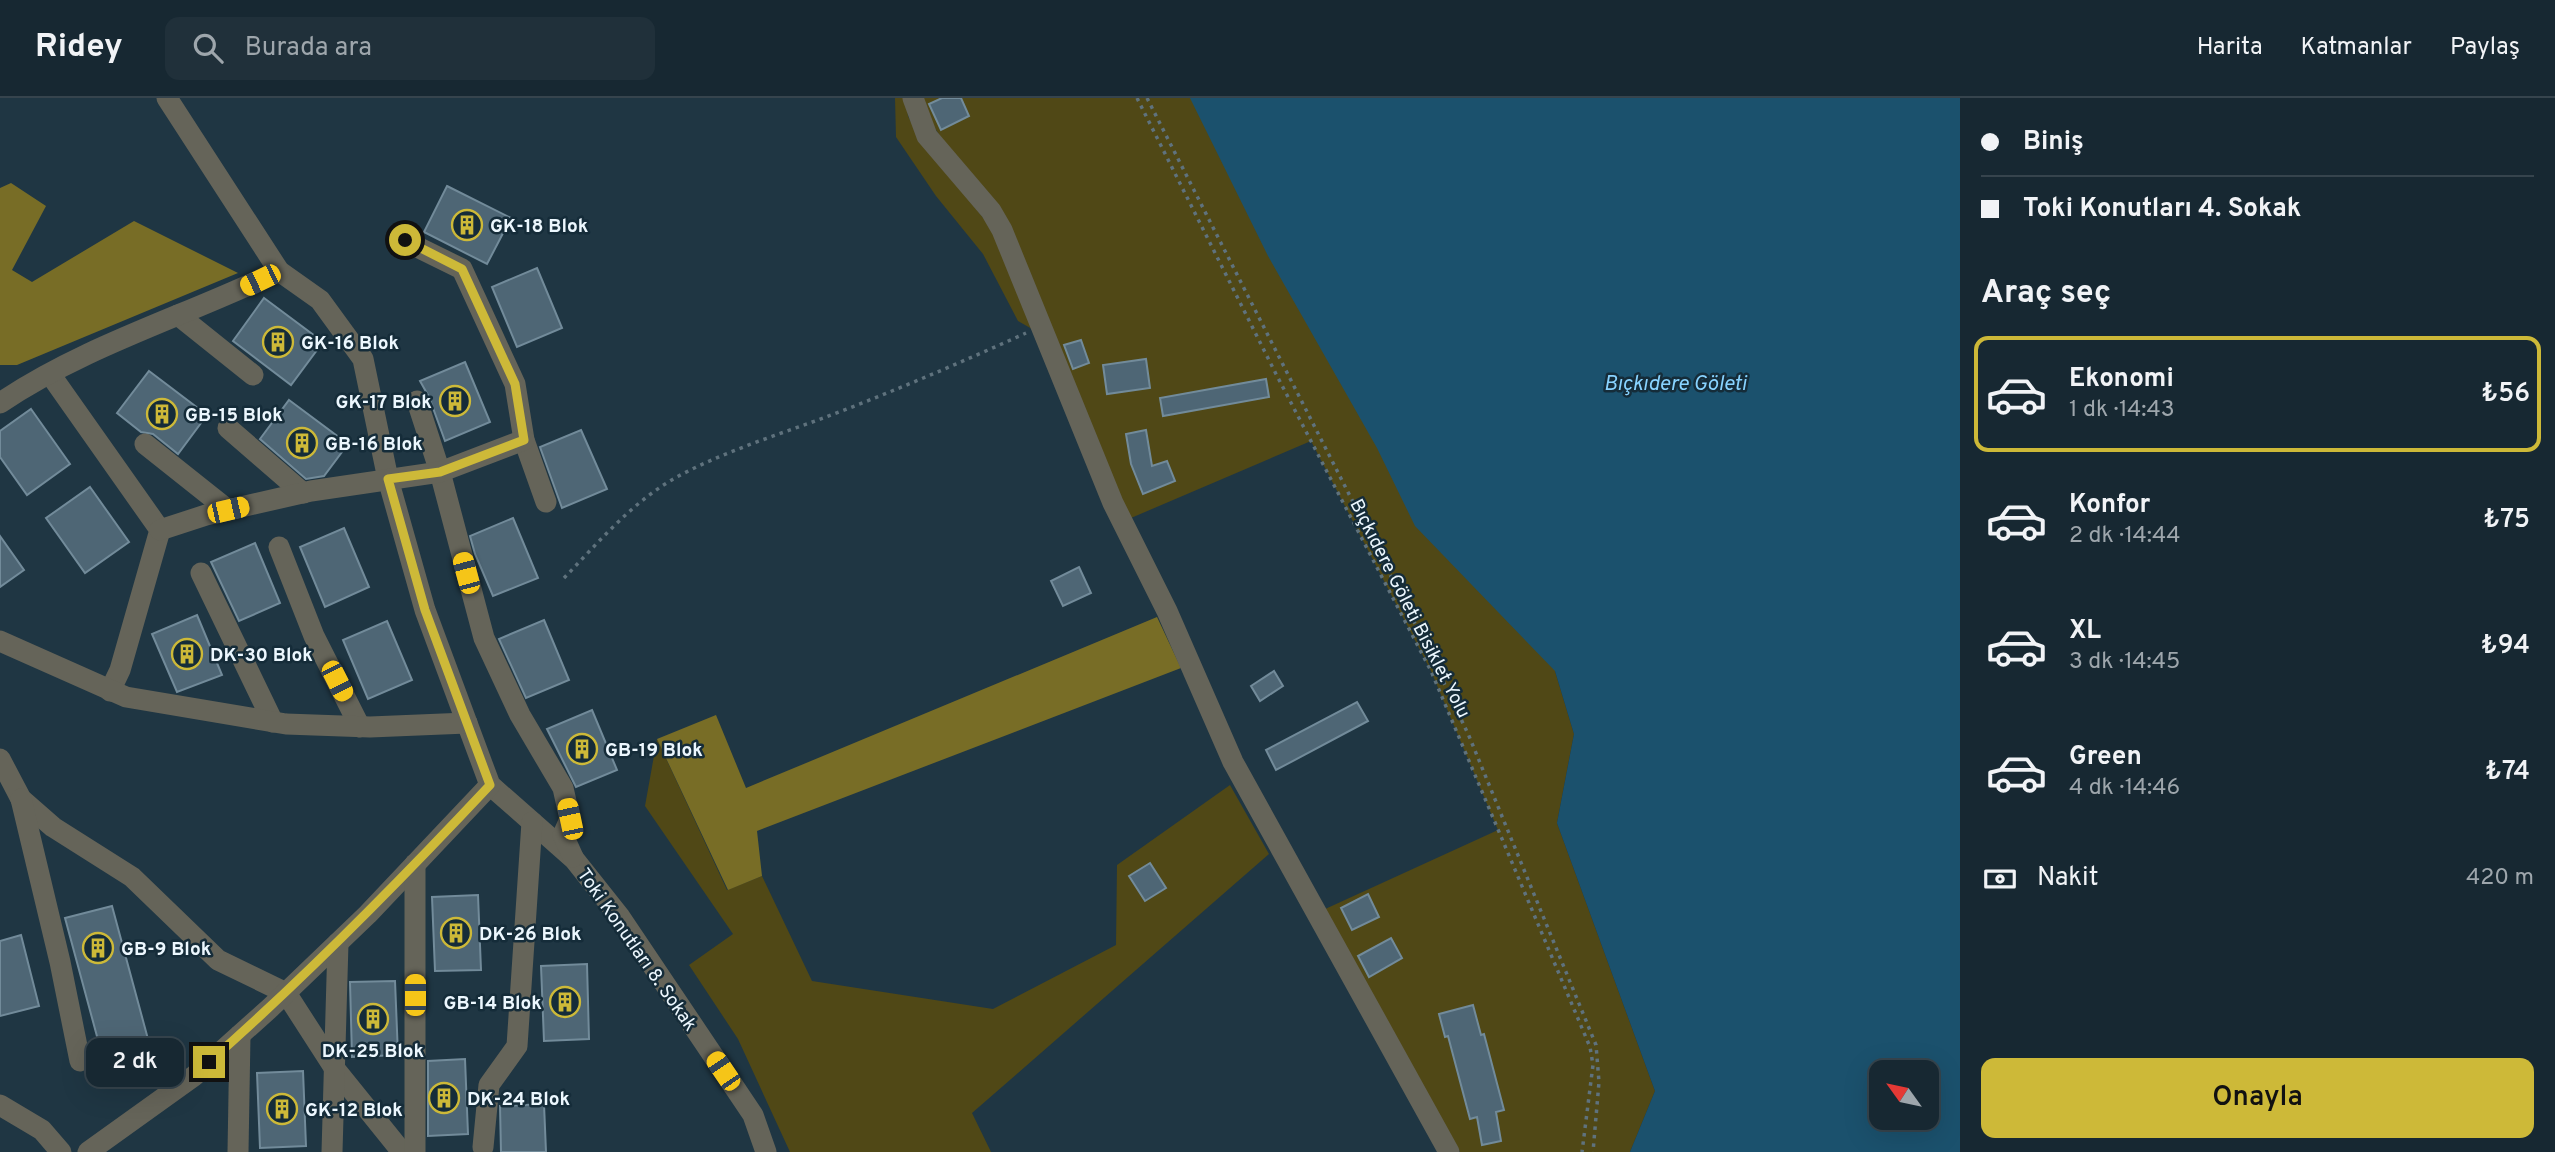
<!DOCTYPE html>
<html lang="tr">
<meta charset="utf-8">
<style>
body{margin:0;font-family:Overpass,sans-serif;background:#20303a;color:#f1f3f6;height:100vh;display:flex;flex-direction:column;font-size:26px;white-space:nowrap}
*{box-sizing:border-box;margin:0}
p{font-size:23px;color:#9ea6ac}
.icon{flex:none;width:38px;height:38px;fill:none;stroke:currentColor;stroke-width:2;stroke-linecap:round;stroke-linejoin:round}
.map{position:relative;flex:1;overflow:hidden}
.side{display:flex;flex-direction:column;background:#172832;width:595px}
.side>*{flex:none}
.top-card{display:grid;align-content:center;height:154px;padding:0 21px;background:#172832}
.needle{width:46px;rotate:303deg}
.tools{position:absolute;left:1869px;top:962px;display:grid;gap:14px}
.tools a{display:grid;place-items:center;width:70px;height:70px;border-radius:14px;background:#172832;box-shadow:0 7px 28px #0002,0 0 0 2px #36444d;font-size:35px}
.end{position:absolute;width:32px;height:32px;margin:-16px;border:9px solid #cdb938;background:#111;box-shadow:0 0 0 4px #111}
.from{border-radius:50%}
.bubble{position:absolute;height:49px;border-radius:14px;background:#172832;box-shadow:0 7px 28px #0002,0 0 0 2px #36444d;font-size:23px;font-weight:600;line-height:49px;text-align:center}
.car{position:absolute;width:21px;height:42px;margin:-21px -10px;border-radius:9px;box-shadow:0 0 5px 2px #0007;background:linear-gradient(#f5c518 24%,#345 0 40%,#f5c518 0 76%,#345 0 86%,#f5c518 0)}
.top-card b{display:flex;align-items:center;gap:24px;height:66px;font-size:26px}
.top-card b+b{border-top:2px solid #36444d}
.top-card i{width:18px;height:18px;background:#f1f3f6}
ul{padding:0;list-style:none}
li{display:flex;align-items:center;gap:21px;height:116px;margin:0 14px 10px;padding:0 7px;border:4px solid transparent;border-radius:14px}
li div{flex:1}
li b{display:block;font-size:26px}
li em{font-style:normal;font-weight:600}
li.current{border-color:#cdb938}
li>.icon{width:63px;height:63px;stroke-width:1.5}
h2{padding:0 21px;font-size:32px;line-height:84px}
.pay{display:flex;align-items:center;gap:18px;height:77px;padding:0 21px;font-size:26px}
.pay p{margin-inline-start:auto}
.action{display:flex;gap:14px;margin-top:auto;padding:14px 21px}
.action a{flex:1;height:80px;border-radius:14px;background:#cdb938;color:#111;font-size:28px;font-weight:600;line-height:80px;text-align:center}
header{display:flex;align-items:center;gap:42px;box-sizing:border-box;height:98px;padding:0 35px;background:#172832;border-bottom:2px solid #36444d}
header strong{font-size:33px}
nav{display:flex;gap:38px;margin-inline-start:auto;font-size:24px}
.search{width:490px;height:63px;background:#20303a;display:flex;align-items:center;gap:18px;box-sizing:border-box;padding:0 24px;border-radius:14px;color:#9ea6ac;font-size:26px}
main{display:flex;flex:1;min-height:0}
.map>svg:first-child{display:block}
</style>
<header>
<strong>Ridey</strong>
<div class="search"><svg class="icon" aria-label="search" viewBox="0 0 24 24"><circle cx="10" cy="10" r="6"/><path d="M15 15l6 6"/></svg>Burada ara</div>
<nav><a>Harita</a><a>Katmanlar</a><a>Paylaş</a></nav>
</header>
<main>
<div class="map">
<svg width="1960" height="1054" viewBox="0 0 1960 1054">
<rect width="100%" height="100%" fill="#1f3643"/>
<g fill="#504816">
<polygon points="895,0 906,0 908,18 916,34 995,135 1032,231 1018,223 983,156 936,98 896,39"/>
<polygon points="921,0 1960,0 1555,573 1574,636 1557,725 1655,993 1630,1054 1460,1054 1323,812 1498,732 1431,573 1311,343 1131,420 957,63 930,23"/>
<polygon points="657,641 727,792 762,778 812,883 993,911 1116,847 1117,767 1230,687 1269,756 972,1015 991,1054 790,1054 738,941 689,867 733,836 645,708"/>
</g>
<g fill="#786d26">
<polygon points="11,85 46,108 12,172 32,184 134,123 238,175 17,267 0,267 0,90"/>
<polygon points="1157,519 1181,570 757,733 762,778 728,792 657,641 716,617 746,690"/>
</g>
<path fill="#1b516d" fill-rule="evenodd" d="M1190,0H1960V1054H1630L1655,993L1557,725L1574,636L1555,573L1415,428L1377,350L1268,158ZM1881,975H1927V1020H1881Z"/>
<g fill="#4e6675" stroke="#728b9a" stroke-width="2">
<polygon points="942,0 961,0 969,18 941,32 929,6"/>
<polygon points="447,88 511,120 487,166 424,134"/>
<polygon points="537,170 562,230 517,249 492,189"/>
<polygon points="264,200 323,244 291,287 233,243"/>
<polygon points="1081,242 1089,265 1073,271 1064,247"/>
<polygon points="1146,261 1150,290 1107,296 1103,267"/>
<polygon points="465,264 490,324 445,343 429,299 420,283"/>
<polygon points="149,273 207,317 178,356 153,336 141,334 117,315"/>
<polygon points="1266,281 1269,299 1163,318 1160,300"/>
<polygon points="289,302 348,346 324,378 306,381 260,341"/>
<polygon points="31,311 70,366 27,397 0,359 0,333"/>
<polygon points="581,332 607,391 562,410 540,349"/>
<polygon points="1146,332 1152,368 1167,363 1175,383 1143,396 1131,366 1126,336"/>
<polygon points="90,389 129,444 85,475 46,420"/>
<polygon points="513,420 538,480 493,498 475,456 470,438"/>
<polygon points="344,430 369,489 325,509 300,449"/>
<polygon points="0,438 24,472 0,489"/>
<polygon points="255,445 280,505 239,523 211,464"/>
<polygon points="1079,469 1091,495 1063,508 1051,483"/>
<polygon points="197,517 222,577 177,594 152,536"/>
<polygon points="544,522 569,582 526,600 499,541"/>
<polygon points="387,523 412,582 368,601 343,542"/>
<polygon points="1274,573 1283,588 1260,603 1251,588"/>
<polygon points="1357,604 1368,623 1276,672 1266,652"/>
<polygon points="592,612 617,672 576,689 547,631"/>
<polygon points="1150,765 1166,790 1145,803 1129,778"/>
<polygon points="1368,796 1379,819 1352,832 1341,810"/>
<polygon points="478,797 481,872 435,873 432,799"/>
<polygon points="112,808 155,967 108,979 65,820"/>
<polygon points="21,837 39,908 0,918 0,843"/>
<polygon points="1391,840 1402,860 1369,879 1358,858"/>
<polygon points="587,866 589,941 544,943 541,868"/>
<polygon points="395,883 398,957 352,959 350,884"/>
<polygon points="1473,907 1481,937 1484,936 1504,1012 1496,1014 1501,1043 1482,1047 1477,1019 1470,1021 1448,938 1445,939 1439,916"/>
<polygon points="465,961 468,1036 428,1038 428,963"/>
<polygon points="303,973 306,1048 260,1050 257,975"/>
<polygon points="544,1006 546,1054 501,1054 500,1008"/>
</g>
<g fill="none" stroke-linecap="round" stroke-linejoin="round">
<g stroke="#5f727d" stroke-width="3.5" stroke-dasharray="3.5 5" stroke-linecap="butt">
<polyline points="1137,0 1276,276 1431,573 1590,949 1593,967 1582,1054"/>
<polyline points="1147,0 1428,551 1469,638 1596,947 1599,984 1593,1054"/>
<path d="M564,480C598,445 631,405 675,380C724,353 781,336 834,316C899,291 962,264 1026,235"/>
</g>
<g stroke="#656459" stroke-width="21">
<polyline points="167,0 279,173 320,202 363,261 388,381 425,512 490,687 574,761 620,819 753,1017 766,1054"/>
<polyline points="913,0 927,38 991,113 1002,132 1113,405 1167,513 1233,664 1449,1054"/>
<polyline points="405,143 462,171 515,286 524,342 546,404"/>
<polyline points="178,217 253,277"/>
<polyline points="50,276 160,432 120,572 110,593"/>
<polyline points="417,303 440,374 484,540 520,617 563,690 570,721 563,737 573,759"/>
<path d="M0,305C86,247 186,218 279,173"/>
<polyline points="228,330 303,395"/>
<polyline points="145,346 228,412"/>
<polyline points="160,432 206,417 311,393 440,374 524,342"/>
<polyline points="279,449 314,538 360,629"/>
<polyline points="201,475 273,624"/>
<polyline points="0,543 126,599 286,626 370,629 467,625"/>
<polyline points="0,661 21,701 53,729 132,779 218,862 286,895 335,971 402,1054"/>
<polyline points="21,701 60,864 80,963"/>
<polyline points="0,1007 42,1032 61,1054"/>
<polyline points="483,1049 489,987 517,948 532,724"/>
<polyline points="88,1054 194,978 270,910 368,816 490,687"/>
<polyline points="238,1054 240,937"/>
<polyline points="332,1054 338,845"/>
<polyline points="415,1054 415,766"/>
</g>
</g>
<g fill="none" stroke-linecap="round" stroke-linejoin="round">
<path stroke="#cdb938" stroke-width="9" d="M209,964C308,877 400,783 490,687L425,512L388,381L440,374L524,342L515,286L462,171L405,142"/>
</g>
<defs>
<g id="building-ring" transform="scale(1.575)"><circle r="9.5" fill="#152c39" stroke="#cdb938" stroke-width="1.5"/><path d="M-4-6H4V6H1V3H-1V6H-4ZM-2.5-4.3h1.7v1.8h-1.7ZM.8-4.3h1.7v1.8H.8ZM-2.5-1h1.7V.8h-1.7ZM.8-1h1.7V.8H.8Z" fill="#cdb938"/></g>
</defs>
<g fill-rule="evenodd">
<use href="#building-ring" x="467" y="127"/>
<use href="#building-ring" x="278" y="244"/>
<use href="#building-ring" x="455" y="303"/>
<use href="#building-ring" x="162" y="316"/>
<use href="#building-ring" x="302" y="345"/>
<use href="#building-ring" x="187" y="556"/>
<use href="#building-ring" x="582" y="651"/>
<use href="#building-ring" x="456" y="835"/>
<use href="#building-ring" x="98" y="850"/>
<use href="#building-ring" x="565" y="904"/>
<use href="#building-ring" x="373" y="921"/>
<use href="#building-ring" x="444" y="1000"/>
<use href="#building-ring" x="282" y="1011"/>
</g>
<g text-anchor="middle" stroke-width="5" stroke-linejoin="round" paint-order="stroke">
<g font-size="19" font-weight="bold" fill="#ecf7fe" stroke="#152c39" text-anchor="start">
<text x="490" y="134">GK-18 Blok</text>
<text x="301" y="251">GK-16 Blok</text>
<text x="432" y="310" text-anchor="end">GK-17 Blok</text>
<text x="185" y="323">GB-15 Blok</text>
<text x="325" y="352">GB-16 Blok</text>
<text x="210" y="563">DK-30 Blok</text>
<text x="605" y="658">GB-19 Blok</text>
<text x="479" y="842">DK-26 Blok</text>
<text x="121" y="857">GB-9 Blok</text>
<text x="542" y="911" text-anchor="end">GB-14 Blok</text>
<text x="373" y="959" text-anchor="middle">DK-25 Blok</text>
<text x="467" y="1007">DK-24 Blok</text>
<text x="305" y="1018">GK-12 Blok</text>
</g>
<g font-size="19" fill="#ecf7fe" stroke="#152c39">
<text transform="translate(1411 510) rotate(63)" y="7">Bıçkıdere Göleti Bisiklet Yolu</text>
<text transform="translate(638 851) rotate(55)" y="7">Toki Konutları 8. Sokak</text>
</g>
<g font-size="21" font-style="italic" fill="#88d3ff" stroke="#152c39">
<text x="1675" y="292">Bıçkıdere Göleti</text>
</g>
</g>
</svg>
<div class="tools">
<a><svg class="needle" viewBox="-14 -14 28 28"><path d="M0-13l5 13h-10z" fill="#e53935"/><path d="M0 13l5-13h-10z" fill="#9ea6ac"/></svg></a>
</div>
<i class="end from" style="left:405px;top:142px"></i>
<i class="end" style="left:209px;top:964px"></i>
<div class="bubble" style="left:86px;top:940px;width:98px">2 dk</div>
<i class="car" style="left:260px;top:182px;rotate:244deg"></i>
<i class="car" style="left:228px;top:412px;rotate:77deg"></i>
<i class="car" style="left:466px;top:475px;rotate:345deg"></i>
<i class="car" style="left:337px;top:583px;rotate:153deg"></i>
<i class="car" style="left:570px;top:721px;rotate:348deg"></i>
<i class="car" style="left:415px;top:897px;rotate:0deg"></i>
<i class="car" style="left:723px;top:973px;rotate:326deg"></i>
</div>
<section class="side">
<div class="top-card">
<b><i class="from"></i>Biniş</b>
<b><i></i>Toki Konutları 4. Sokak</b>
</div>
<h2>Araç seç</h2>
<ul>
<li class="current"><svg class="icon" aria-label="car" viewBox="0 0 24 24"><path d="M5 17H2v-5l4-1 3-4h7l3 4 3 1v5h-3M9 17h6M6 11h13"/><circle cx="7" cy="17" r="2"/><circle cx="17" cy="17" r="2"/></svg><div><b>Ekonomi</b><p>1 dk · 14:43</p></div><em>₺56</em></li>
<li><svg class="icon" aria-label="car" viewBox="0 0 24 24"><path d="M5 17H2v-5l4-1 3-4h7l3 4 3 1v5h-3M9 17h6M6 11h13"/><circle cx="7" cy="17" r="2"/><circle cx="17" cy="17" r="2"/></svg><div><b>Konfor</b><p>2 dk · 14:44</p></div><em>₺75</em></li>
<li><svg class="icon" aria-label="car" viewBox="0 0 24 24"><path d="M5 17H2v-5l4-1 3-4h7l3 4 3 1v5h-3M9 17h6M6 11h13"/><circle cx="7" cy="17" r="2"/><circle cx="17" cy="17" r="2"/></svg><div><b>XL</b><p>3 dk · 14:45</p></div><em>₺94</em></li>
<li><svg class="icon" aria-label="car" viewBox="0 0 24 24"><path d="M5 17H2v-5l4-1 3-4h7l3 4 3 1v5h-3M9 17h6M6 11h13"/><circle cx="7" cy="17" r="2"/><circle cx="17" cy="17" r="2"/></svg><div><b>Green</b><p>4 dk · 14:46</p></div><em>₺74</em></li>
</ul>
<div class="pay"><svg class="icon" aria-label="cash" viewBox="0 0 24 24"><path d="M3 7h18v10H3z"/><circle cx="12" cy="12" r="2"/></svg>Nakit<p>420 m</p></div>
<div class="action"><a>Onayla</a></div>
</section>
</main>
